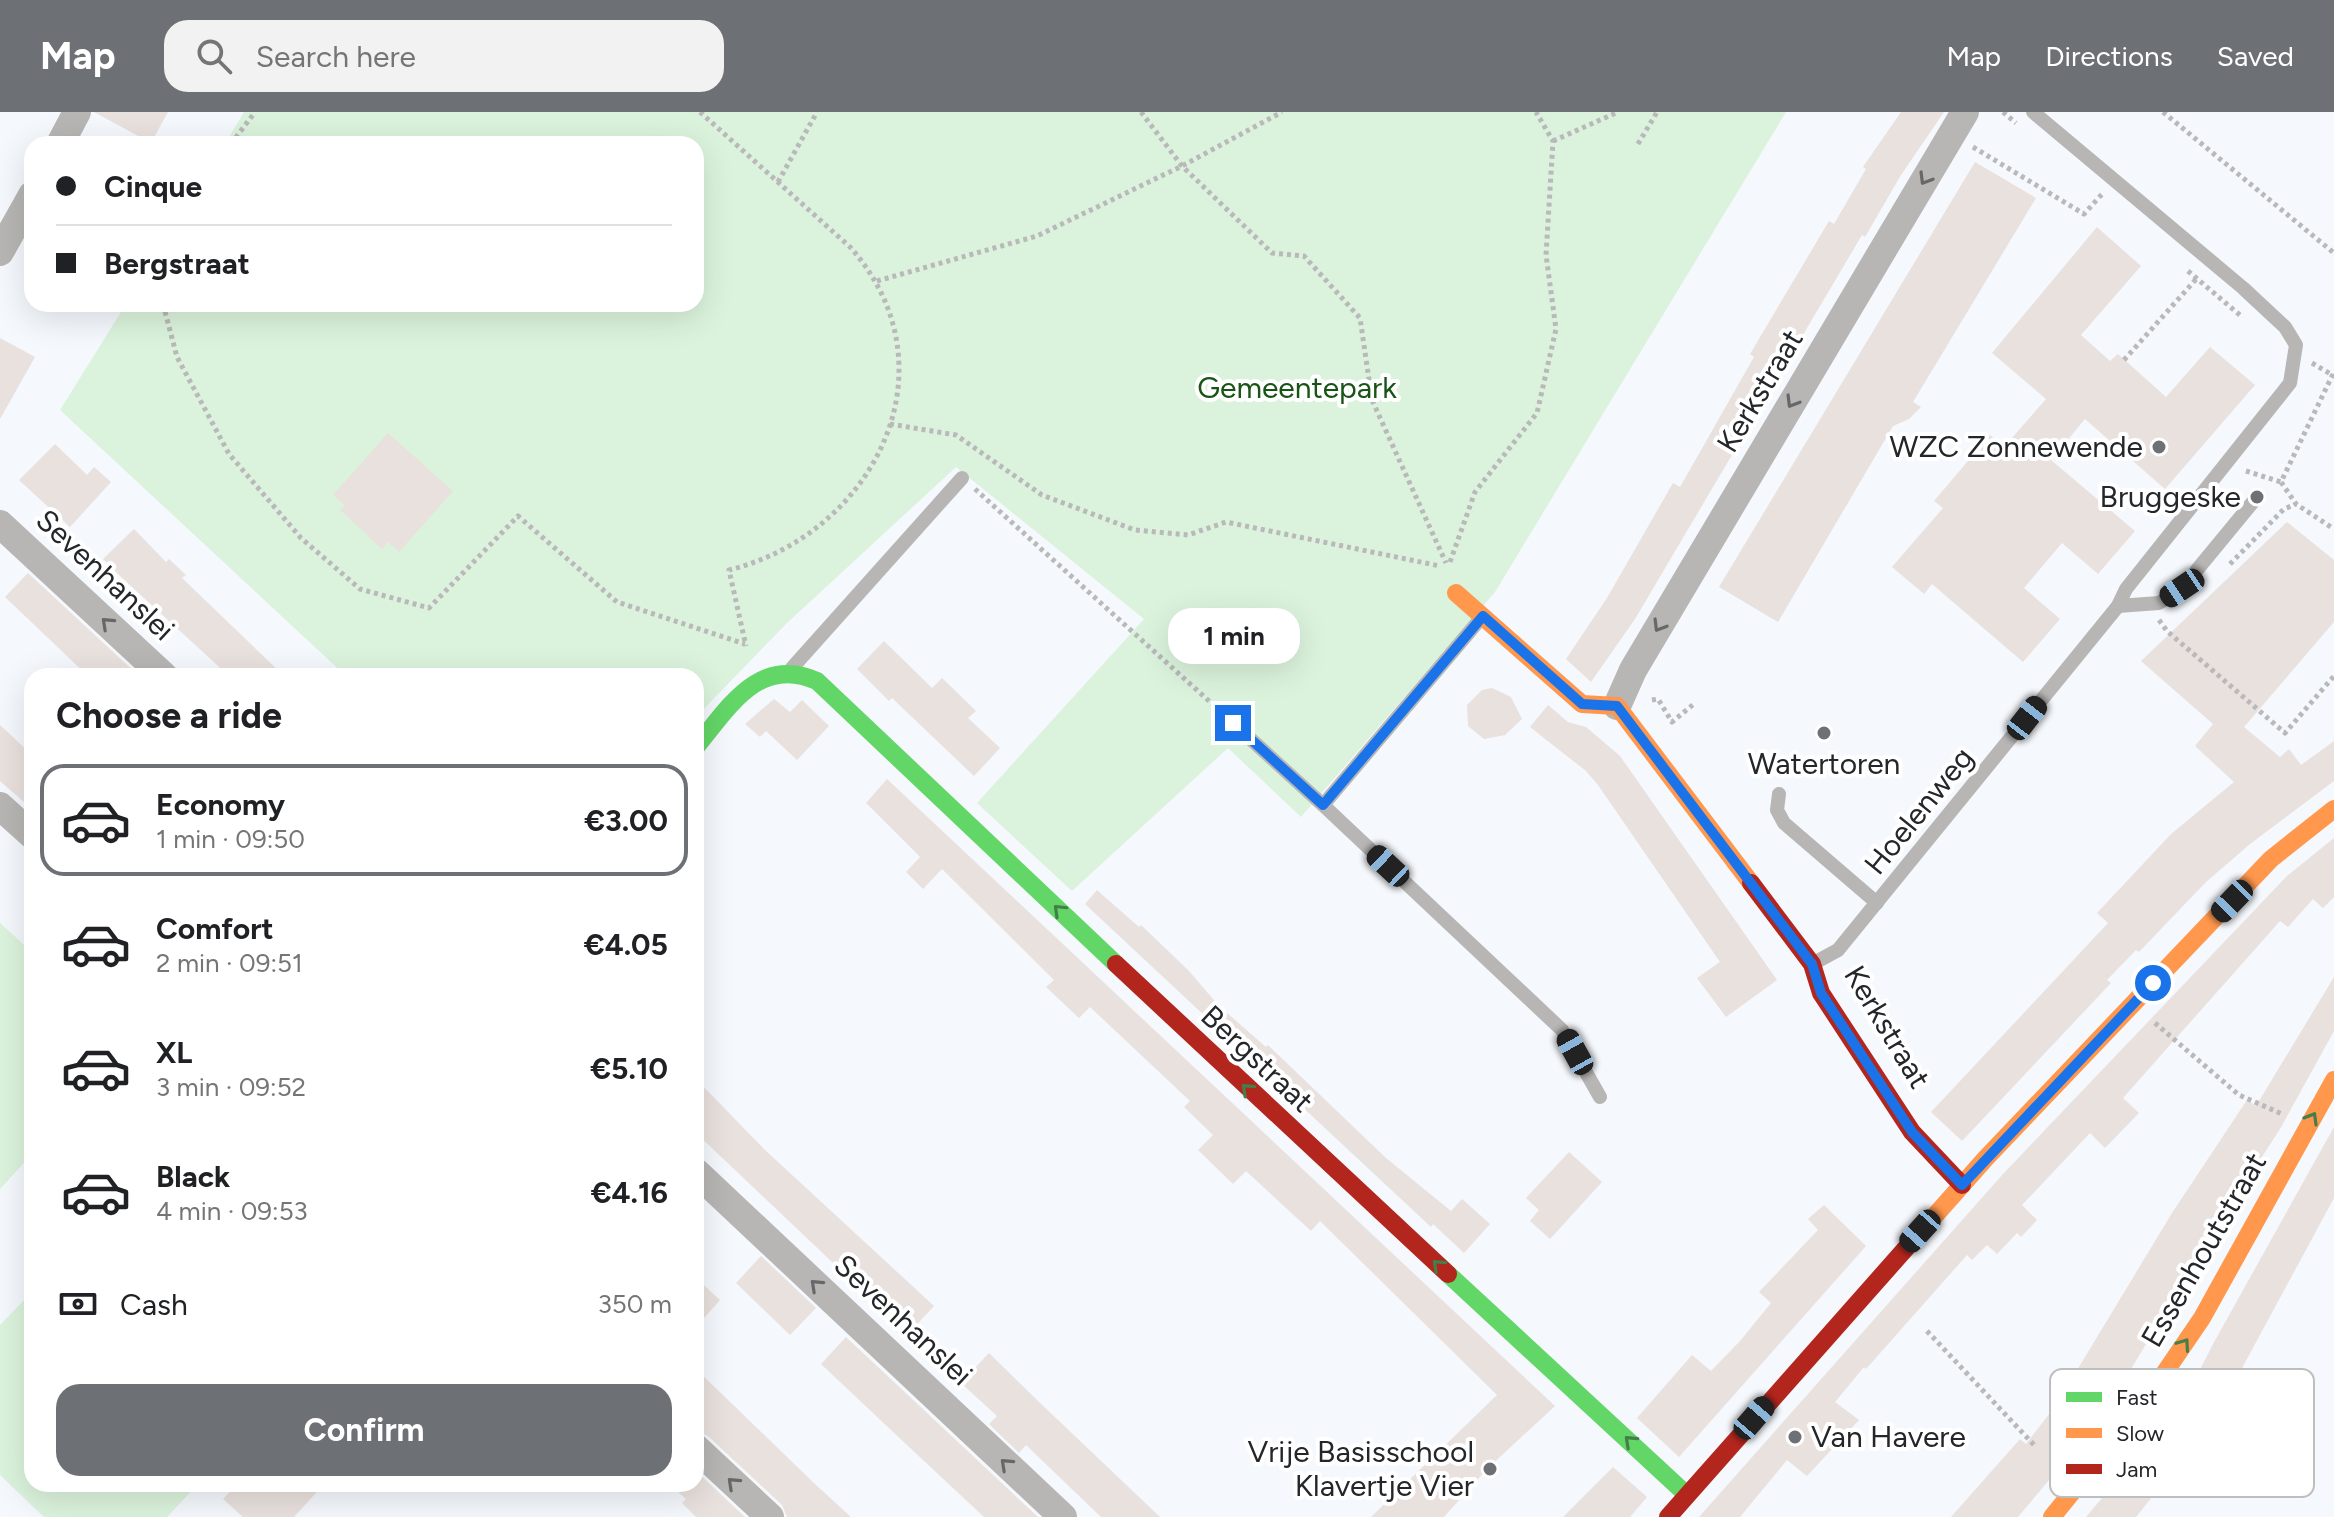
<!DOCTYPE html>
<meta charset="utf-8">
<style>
body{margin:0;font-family:Figtree,sans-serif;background:#f2f2f2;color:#202124;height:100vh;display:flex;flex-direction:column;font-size:30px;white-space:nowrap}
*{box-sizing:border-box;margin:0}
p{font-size:26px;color:#757577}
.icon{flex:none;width:44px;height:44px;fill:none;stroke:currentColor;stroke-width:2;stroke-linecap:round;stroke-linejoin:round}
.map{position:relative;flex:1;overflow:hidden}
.details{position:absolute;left:24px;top:556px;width:680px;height:824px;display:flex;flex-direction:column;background:#fff;border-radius:24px;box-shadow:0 8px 32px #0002}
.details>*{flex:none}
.banner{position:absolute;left:24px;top:24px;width:680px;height:176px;border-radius:24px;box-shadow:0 8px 32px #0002;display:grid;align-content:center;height:176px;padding:0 32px;background:#fff}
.end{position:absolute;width:36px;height:36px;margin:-18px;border:10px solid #1a73e8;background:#fff;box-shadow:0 0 0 4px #fff}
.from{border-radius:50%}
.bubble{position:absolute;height:56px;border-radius:24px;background:#fff;box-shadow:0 8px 32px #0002;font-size:26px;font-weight:700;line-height:56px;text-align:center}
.car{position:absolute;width:24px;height:48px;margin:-24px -12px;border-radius:10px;box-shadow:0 0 6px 2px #0007;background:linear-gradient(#222 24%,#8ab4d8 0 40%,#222 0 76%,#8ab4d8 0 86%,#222 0)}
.banner b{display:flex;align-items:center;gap:28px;height:76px;font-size:30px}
.banner b+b{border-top:2px solid #e0e0e0}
.banner i{width:20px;height:20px;background:#202124}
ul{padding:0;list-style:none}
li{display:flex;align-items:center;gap:24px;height:112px;margin:0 16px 12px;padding:0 16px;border:4px solid transparent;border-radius:24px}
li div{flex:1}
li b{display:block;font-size:30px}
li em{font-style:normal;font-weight:700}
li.active{border-color:#6d7074}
li>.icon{width:72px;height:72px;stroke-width:1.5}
h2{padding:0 32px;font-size:36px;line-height:96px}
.pay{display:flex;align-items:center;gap:20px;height:88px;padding:0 32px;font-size:30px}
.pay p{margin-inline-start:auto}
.action{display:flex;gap:16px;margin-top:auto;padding:16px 32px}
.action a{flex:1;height:92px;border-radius:24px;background:#6d7074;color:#fff;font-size:32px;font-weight:700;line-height:92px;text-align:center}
header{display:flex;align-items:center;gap:48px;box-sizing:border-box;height:112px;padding:0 40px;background:#6d7074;color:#fff}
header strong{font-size:38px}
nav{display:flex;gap:44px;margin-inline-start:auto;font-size:28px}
.search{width:560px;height:72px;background:#f2f2f2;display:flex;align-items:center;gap:20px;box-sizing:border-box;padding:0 28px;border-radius:24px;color:#757577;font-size:30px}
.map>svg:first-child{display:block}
</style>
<header>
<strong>Map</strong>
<div class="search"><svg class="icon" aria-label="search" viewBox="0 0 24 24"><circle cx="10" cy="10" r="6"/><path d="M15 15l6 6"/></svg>Search here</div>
<nav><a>Map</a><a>Directions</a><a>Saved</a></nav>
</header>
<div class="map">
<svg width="2334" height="1405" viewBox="0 0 2334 1405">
<rect width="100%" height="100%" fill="#f5f8fc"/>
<g fill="#dbf3dc">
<polygon points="244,0 1786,0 1495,480 1301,705 1228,636 1072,779 977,691 1144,507 956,355 786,512 696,605 696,564 346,564 60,298 126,192 696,192 696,32 225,32"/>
<polygon points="0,811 32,840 32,1042 0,1077"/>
<polygon points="32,1180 32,1372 198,1372 167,1405 44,1405 0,1363 0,1213"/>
</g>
<g fill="#e9e1de">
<polygon points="94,0 168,0 151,31"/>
<polygon points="1901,0 1944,0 1901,63 1865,125 1862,123 1635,507 1591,570 1566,547 1607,486 1673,371 1680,375 1754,245 1750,242 1829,109 1834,112 1866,57 1863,55"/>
<polygon points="1975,50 2036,86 1913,290 1921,295 1909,307 1893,314 1778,510 1719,475"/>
<polygon points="2097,115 2141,154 2081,223 2110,249 2118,242 2166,285 2210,235 2255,273 2165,377 2085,307 2051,348 2135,419 2098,462 2062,431 2024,476 2060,507 2023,550 1932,472 1924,482 1892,455 1943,396 1934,389 1990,323 2004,335 2046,287 1992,241"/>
<polygon points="0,226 35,245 0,307"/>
<polygon points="388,321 453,379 399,440 388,430 382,437 340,398 345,393 333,383"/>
<polygon points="55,332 87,363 94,355 111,370 70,415 19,368"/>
<polygon points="2287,410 2334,448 2334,510 2244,615 2280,645 2289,637 2301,653 2334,629 2334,669 2250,732 2206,770 2139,840 2136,838 2107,868 2111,871 1962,1029 1931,1000 2108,811 2097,801 2171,722 2234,670 2195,634 2213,612 2141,549"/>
<polygon points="134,417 166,450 169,447 186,463 182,466 284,564 229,564 120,464 103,447"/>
<polygon points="28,461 139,564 88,564 5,485"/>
<polygon points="884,529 932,576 942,566 976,599 968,606 1000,636 974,664 892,586 889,589 857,557"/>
<polygon points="1492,576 1511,585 1522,607 1505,623 1484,627 1468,614 1467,593 1482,578"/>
<polygon points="774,587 790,600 802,588 829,614 797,648 766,619 760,625 745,612"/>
<polygon points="1548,593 1568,610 1586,615 1620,644 1777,868 1726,905 1697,866 1720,850 1598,673 1586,659 1530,615"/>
<polygon points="0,613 32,643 32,697 0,669"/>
<polygon points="887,667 1555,1294 1487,1357 1444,1405 1371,1405 1497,1283 1320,1109 1311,1119 1246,1059 1233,1072 1198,1038 1213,1023 1184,995 1190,989 1090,895 1079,906 1046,875 1054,868 942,757 923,777 906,760 920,745 866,691"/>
<polygon points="2334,726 2334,785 2323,796 2313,787 2288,815 2280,809 2123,986 2139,1001 2105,1036 2090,1021 2022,1093 2037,1108 2021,1125 2017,1121 1997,1142 1987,1133 1972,1148 1967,1143 1866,1257 1864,1255 1835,1290 1859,1308 1807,1364 1787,1348 1740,1405 1699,1405 2003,1062 2287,764"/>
<polygon points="1097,778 1139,815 1141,813 1189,859 1219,894 1266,935 1268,933 1386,1046 1451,1099 1462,1087 1490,1112 1464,1141 1433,1112 1431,1115 1085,792"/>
<polygon points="2334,865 2334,919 2280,1017 2204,1135 2103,1304 2018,1405 1951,1405 2020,1327 2026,1332 2056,1293 2172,1101 2247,988 2256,994"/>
<polygon points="696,967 765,1038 934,1194 908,1222 696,1021"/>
<polygon points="2334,1015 2334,1086 2214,1308 2136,1405 2086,1405 2167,1309 2172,1313 2213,1232"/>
<polygon points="1569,1040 1602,1070 1550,1127 1530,1109 1539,1098 1526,1086"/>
<polygon points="1824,1093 1866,1134 1679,1345 1637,1306 1692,1243 1711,1259 1740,1229 1771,1191 1759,1180 1818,1118 1808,1107"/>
<polygon points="761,1144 816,1196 790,1223 736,1171"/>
<polygon points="696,1166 720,1188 696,1215"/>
<polygon points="846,1225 1038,1405 984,1405 892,1319 821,1252"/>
<polygon points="989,1241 1038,1289 1160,1405 1101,1405 1026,1333 1019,1341 989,1312 997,1304 961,1271"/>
<polygon points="696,1257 816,1373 851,1405 787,1405 782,1393 708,1324 696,1319"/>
<polygon points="1613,1355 1647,1385 1630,1405 1563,1405"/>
<polygon points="696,1359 745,1405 696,1405 682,1391 686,1387 669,1372 696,1372"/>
<polygon points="237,1372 324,1372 294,1405 243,1405 223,1387"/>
</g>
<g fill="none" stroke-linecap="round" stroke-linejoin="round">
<g stroke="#b9b8ba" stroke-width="5" stroke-dasharray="4 4" stroke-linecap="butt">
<path d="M700,0L850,135C958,256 874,422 729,458L746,534"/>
<polyline points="1141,0 1182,54 1272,141 1304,144 1360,206 1372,288 1446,451"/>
<polyline points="2003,0 2016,11"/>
<polyline points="2163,0 2334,141"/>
<polyline points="1553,29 1618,0"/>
<polyline points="231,32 255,0"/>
<polyline points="1638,32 1657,0"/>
<polyline points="1973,35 2084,102 2103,81"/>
<polyline points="778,70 817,0"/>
<polyline points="2188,159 2241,204"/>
<polyline points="877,169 1037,124 1182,54 1282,0"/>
<polyline points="163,192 177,245 229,342 301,426 360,477 429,496 518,404 617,490 745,532"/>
<polyline points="2124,248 2198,165"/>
<polyline points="2312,251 2334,264"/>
<polyline points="2333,262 2281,370 2296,392 2334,417"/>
<polyline points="890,312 956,323 1042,383 1135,418 1188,423 1226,410 1440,454"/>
<polyline points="2246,359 2281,370"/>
<polyline points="975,377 1220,599"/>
<polyline points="1450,450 1475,380 1537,301 1556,217 1546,143 1553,29 1536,0"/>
<polyline points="2230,452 2284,397 2296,392"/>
<polyline points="2159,508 2167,519 2285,621 2334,564"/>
<polyline points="1652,588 1658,587 1672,610 1695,591"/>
<polyline points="2155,911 2239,983 2282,1002"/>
<polyline points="1927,1219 2035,1334"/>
</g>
<g stroke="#b7b6b5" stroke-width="14">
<polyline points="2118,494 2159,491 2182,476 2257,385"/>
<polyline points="792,556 962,366"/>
<polyline points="1233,611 1323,693 1482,505"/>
<polyline points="1779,682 1777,698 1784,711 1877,791"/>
<polyline points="1323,693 1562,918 1600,985"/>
<polyline points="1816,850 1838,838 2118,494 2126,477 2290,271 2296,233 2285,215 2243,176 2033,0"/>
</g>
<g stroke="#b7b6b5" stroke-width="28">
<polyline points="60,32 77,0"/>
<polyline points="0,140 32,83"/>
<polyline points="0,412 164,564"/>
<polyline points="1617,594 1633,558 1965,0"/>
<polyline points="0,694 32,723"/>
<polyline points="696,1060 1063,1405"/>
<polyline points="696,1336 770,1405"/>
</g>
<g stroke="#63d668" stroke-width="18">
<path d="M696,635C729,595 759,543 817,569L1116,852"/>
<polyline points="1448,1162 1687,1383"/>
</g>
<g stroke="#ff974d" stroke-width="18">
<polyline points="1456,481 1582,592 1617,594 1751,771"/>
<polyline points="1907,1135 1986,1046 2271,747 2334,697"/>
<polyline points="2052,1405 2142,1294 2202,1206 2334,968"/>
</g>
<g stroke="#b3261e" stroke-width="18">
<polyline points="1751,771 1812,852 1821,881 1912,1020 1962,1073"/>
<polyline points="1116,852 1448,1162"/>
<polyline points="1668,1405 1907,1135"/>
</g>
</g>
<defs><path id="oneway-chevron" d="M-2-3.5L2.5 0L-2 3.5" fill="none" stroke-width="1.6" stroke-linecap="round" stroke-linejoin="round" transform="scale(2)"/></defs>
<g stroke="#666769">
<use href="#oneway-chevron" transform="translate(1925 67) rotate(121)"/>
<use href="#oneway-chevron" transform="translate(1792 290) rotate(121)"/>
<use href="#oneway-chevron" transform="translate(107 511) rotate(-137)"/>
<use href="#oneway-chevron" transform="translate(1659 514) rotate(121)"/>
<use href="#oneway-chevron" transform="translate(816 1173) rotate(-137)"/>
<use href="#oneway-chevron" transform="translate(1006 1352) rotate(-137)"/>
<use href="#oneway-chevron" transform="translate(733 1371) rotate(-137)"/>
</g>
<g stroke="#447e49">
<use href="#oneway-chevron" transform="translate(1059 798) rotate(-136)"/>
<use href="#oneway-chevron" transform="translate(1247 977) rotate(-137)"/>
<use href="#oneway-chevron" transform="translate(2312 1006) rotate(-60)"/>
<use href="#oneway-chevron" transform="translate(1438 1153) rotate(-137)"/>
<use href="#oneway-chevron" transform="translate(2184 1232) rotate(-55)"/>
<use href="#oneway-chevron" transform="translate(1630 1329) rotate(-137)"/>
</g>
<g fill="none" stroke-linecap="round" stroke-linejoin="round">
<polyline stroke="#1a73e8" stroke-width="10" points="1233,611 1323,693 1483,504 1582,592 1617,594 1812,852 1821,881 1912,1020 1962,1073 2153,871"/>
</g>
<g fill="#6d7074" stroke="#fff" stroke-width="3">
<circle cx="2159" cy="335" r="8"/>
<circle cx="2257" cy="385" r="8"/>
<circle cx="1824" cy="621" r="8"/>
<circle cx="1795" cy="1325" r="8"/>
<circle cx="1490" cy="1357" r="8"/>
</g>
<g text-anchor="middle" stroke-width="8" stroke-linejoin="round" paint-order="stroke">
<g font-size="30" fill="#195417" stroke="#fff">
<text x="1297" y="286">Gemeentepark</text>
</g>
<g font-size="30" fill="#24262a" stroke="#fff">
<text transform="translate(1760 279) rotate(-59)" y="10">Kerkstraat</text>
<text transform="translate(105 463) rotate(43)" y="10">Sevenhanslei</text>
<text transform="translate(1919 699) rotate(-51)" y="10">Hoelenweg</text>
<text transform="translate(1887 915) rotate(59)" y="10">Kerkstraat</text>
<text transform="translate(1257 947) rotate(43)" y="10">Bergstraat</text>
<text transform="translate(2204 1138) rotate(-60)" y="10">Essenhoutstraat</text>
<text transform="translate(903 1208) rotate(43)" y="10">Sevenhanslei</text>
</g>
<g font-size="30" fill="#24262a" stroke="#fff" text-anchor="end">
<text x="2143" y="345">WZC Zonnewende</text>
<text x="2241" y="395">Bruggeske</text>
<text x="1824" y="662" text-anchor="middle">Watertoren</text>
<text x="1811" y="1335" text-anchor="start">Van Havere</text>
<text x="1474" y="1350">Vrije Basisschool<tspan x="1474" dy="34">Klavertje Vier</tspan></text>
</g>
</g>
<rect x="2050" y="1257" width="264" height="128" rx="12" fill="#fff" stroke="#bdbebf" stroke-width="2"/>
<rect x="2066" y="1280" width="36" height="10" fill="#63d668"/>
<rect x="2066" y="1316" width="36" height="10" fill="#ff974d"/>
<rect x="2066" y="1352" width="36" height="10" fill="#b3261e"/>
<g font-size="22" fill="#24262a">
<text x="2116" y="1293">Fast</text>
<text x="2116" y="1329">Slow</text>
<text x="2116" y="1365">Jam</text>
</g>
</svg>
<i class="end from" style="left:2153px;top:871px"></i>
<i class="end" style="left:1233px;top:611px"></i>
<div class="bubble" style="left:1168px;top:496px;width:132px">1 min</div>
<i class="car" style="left:2182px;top:476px;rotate:236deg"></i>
<i class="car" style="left:2027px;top:606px;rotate:38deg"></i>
<i class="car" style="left:1388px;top:754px;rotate:313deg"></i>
<i class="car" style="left:2232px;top:789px;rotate:224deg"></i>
<i class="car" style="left:1575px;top:940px;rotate:331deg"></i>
<i class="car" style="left:1920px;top:1119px;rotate:222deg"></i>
<i class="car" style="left:1754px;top:1306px;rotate:41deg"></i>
<div class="banner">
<b><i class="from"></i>Cinque</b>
<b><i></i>Bergstraat</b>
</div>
<section class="details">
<h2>Choose a ride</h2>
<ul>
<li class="active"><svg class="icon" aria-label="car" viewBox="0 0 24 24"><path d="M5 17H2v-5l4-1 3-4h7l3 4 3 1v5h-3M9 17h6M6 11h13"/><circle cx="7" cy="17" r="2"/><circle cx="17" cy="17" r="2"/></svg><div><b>Economy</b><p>1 min · 09:50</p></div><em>€3.00</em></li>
<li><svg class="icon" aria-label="car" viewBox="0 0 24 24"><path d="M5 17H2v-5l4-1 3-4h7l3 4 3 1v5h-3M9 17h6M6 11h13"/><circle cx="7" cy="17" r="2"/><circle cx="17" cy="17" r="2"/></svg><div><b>Comfort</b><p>2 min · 09:51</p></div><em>€4.05</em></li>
<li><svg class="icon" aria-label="car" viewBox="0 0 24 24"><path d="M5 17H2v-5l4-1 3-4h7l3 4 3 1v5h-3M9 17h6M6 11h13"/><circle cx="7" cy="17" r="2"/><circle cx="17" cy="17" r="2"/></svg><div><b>XL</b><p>3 min · 09:52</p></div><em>€5.10</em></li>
<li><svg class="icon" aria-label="car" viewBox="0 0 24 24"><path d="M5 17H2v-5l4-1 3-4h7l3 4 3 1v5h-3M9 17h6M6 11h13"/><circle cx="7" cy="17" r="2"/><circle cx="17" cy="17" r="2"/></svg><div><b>Black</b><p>4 min · 09:53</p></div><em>€4.16</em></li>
</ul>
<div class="pay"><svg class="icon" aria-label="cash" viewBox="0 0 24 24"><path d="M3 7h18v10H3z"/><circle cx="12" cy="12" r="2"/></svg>Cash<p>350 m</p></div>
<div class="action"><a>Confirm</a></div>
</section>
</div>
